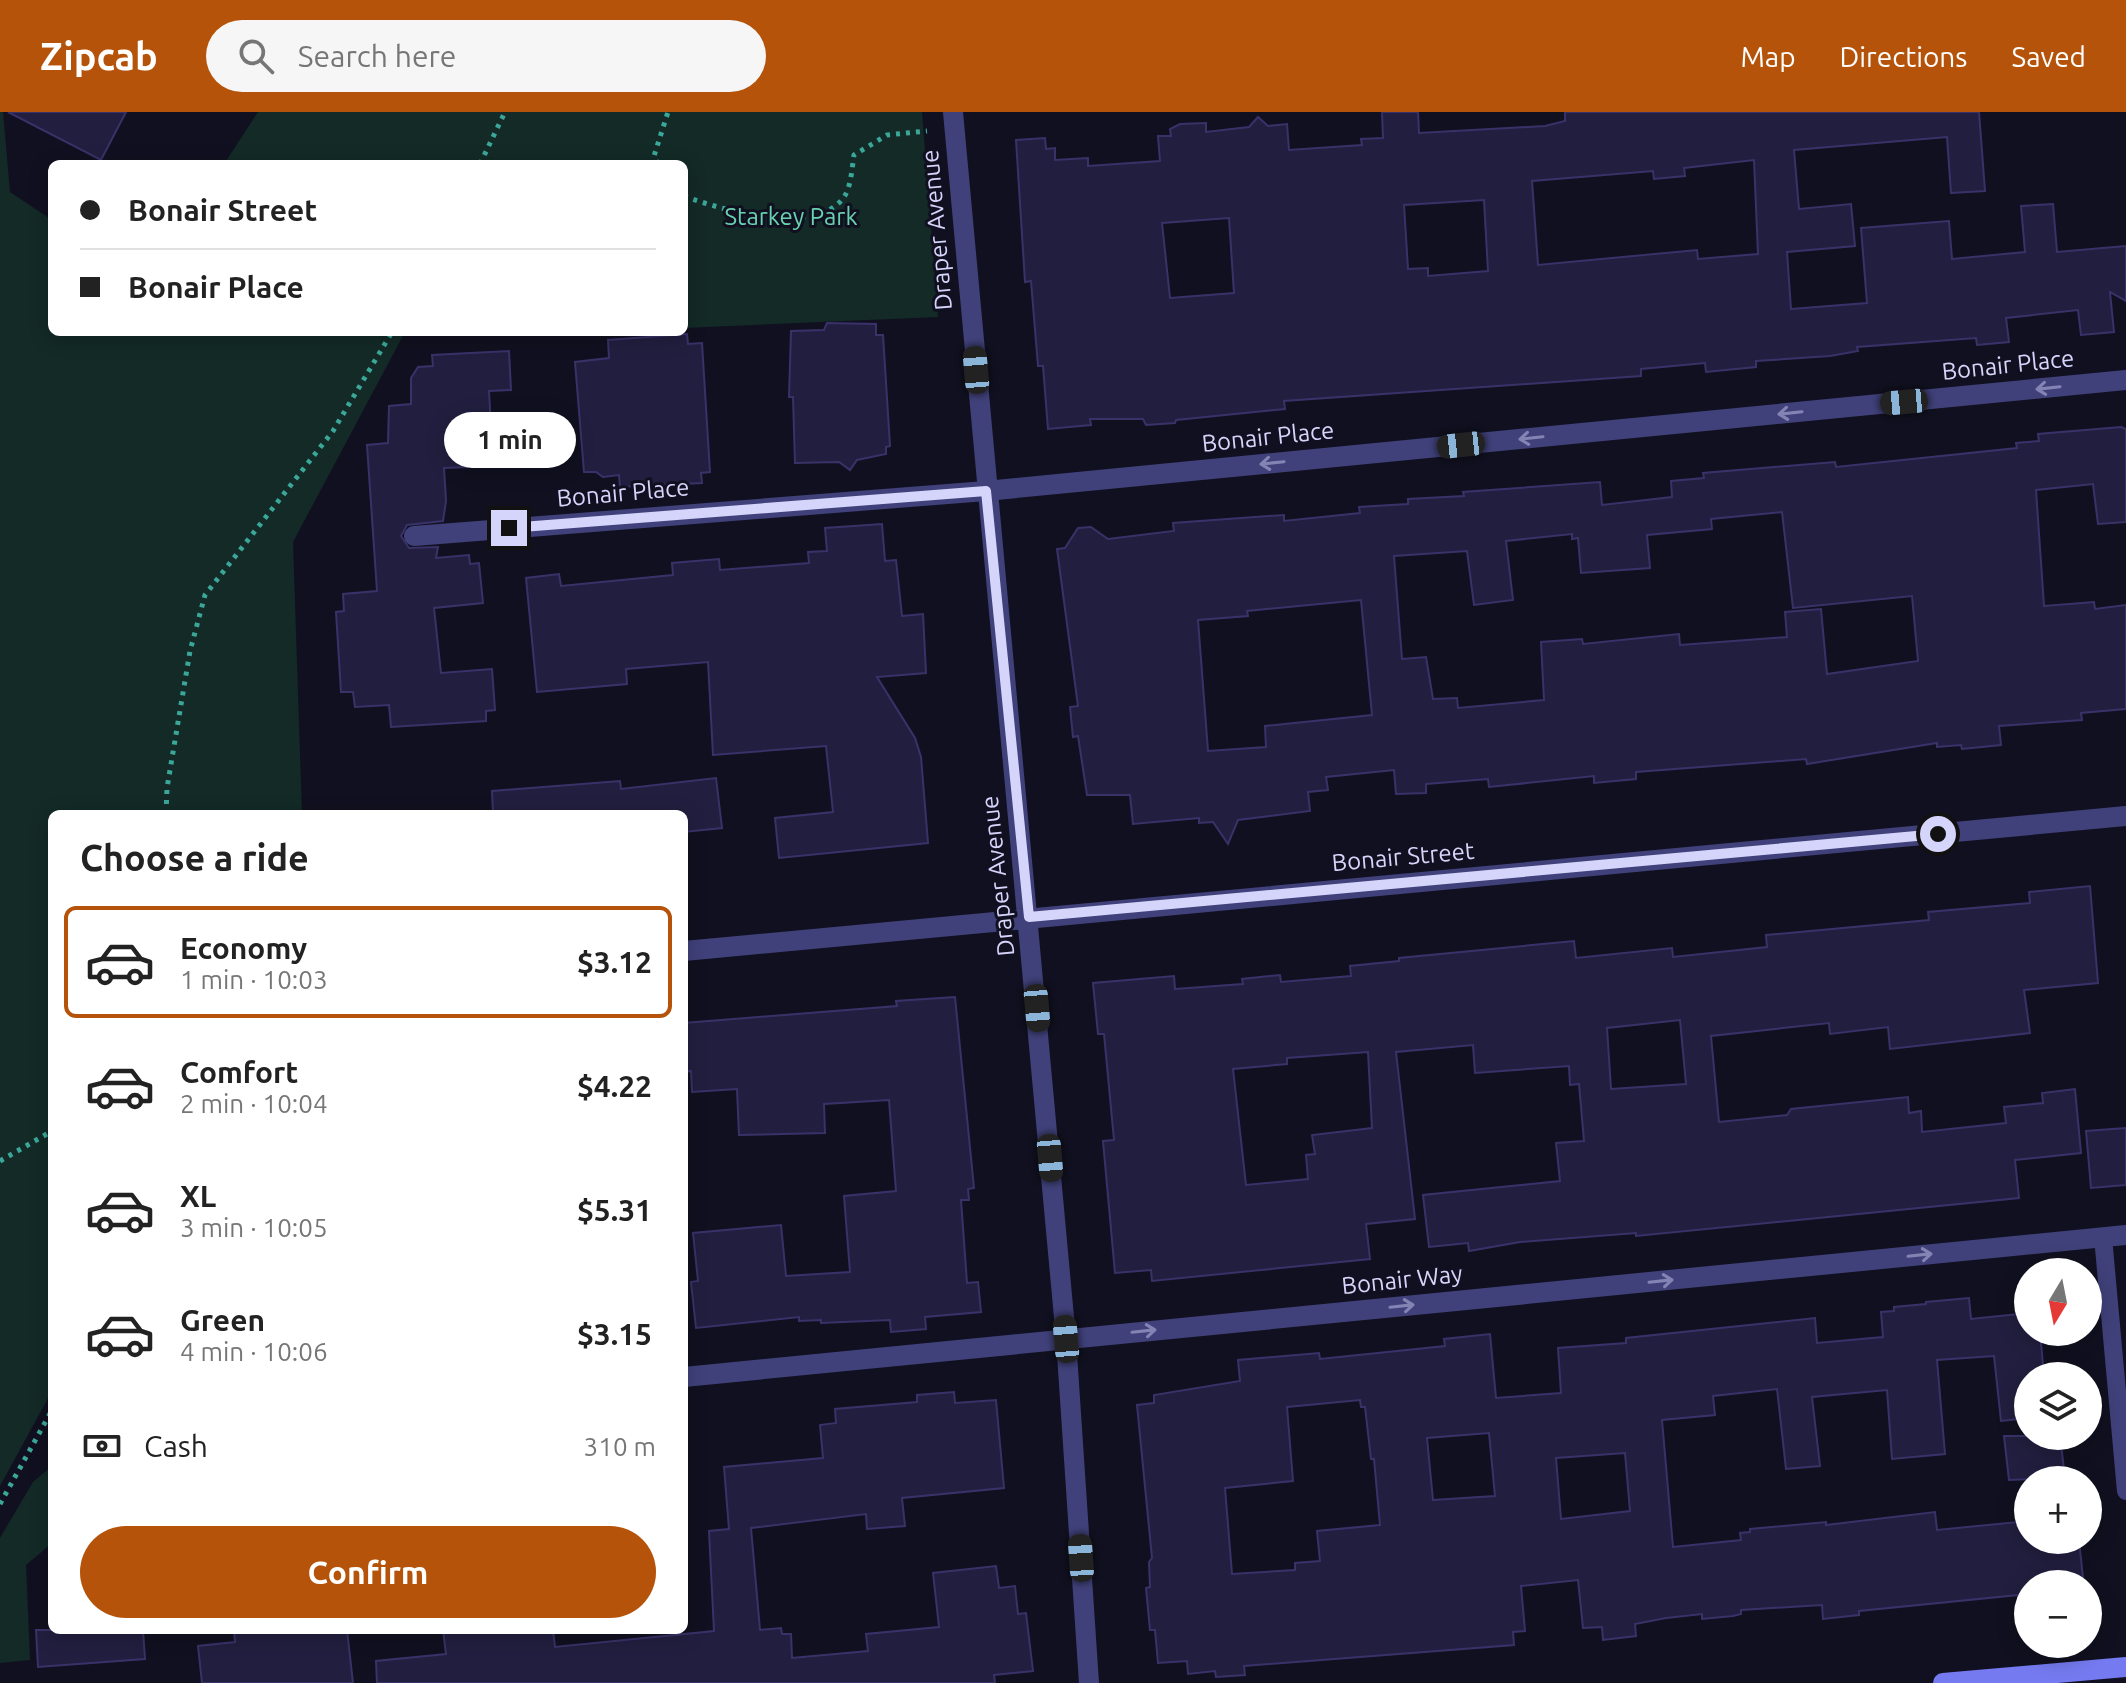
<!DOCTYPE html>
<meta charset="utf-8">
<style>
body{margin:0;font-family:Ubuntu,sans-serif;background:#f6f6f6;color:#222;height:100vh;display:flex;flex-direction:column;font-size:30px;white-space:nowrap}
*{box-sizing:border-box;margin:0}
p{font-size:26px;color:#767676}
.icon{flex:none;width:44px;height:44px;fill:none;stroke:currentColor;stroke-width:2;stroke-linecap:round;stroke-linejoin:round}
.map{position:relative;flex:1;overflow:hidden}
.panel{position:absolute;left:48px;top:698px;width:640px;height:824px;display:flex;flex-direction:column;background:#fff;border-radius:12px;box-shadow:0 4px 20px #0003}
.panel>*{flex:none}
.banner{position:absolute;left:48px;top:48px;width:640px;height:176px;border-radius:12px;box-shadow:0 4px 20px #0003;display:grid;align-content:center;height:176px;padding:0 32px;background:#fff}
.needle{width:52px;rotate:190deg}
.buttons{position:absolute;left:2014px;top:1146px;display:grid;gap:16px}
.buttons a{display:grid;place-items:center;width:88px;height:88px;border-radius:50%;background:#fff;box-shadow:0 4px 20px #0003;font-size:40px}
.end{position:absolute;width:36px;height:36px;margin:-18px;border:10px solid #d5d4fa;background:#111;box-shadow:0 0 0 4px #111}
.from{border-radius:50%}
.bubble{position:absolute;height:56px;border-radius:28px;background:#fff;box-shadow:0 4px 20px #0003;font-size:26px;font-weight:700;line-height:56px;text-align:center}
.car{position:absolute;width:24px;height:48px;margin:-24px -12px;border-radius:10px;box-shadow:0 0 6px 2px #0007;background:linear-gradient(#222 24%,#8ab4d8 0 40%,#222 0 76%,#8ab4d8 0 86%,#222 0)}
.banner b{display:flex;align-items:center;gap:28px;height:76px;font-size:30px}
.banner b+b{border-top:2px solid #e0e0e0}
.banner i{width:20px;height:20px;background:#222}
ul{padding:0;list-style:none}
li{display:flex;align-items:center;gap:24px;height:112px;margin:0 16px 12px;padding:0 16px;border:4px solid transparent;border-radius:12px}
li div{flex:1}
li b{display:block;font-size:30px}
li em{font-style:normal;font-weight:700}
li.selected{border-color:#b45309}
li>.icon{width:72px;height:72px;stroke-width:1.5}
h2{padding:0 32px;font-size:36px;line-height:96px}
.pay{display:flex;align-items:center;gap:20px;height:88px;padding:0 32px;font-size:30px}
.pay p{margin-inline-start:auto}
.action{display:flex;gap:16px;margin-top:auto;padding:16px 32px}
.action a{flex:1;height:92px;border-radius:48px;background:#b45309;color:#fff;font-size:32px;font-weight:700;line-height:92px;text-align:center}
header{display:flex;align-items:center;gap:48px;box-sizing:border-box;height:112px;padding:0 40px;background:#b45309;color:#fff}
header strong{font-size:38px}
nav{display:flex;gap:44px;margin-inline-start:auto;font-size:28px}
.search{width:560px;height:72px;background:#f6f6f6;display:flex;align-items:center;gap:20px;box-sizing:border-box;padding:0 28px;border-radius:44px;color:#767676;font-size:30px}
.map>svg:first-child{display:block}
</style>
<header>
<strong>Zipcab</strong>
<div class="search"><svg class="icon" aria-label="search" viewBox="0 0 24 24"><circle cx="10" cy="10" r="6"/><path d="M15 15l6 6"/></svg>Search here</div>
<nav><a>Map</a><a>Directions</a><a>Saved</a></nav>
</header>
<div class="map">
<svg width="2126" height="1571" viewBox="0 0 2126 1571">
<rect width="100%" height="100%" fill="#111020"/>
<g fill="#132a27">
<polygon points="0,0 3,0 10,80 52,108 52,220 405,220 293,430 302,702 52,702 52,1279 0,1374"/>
<polygon points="258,0 922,0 938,205 684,216 684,52 224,52"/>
<polygon points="52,1354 52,1431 26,1453 30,1548 0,1551 0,1426 33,1370"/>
</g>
<g fill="#221e3f" stroke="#393269" stroke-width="2" fill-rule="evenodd">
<polygon points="8,0 126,0 101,48"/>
<path d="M1382,0H1418L1419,21L1545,14L1565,9V0H1979L1985,79L1951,81L1947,25L1794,38L1799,97L1851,92L1855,134L1787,140L1791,197L1867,191L1861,116L1949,109L1952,147L2025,140L2021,94L2053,92L2057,140L2126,134V189L2110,180L2114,220L2081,223L2078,198L2006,206L2009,230L1977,233L1976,226L1857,235L1858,239L1830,244L1756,249V255L1706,260L1705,251L1641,257V264L1284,289L1285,297L1176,308L1175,311L1146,313L1143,307H1090L1091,313L1048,317L1043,254H1038L1031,169L1025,170L1016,28L1045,26L1046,37L1055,36V48L1088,46V54L1160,49L1158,24H1171L1170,17L1180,12L1206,11V20L1249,15L1258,5L1268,14L1287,12L1289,38L1362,33L1361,27L1383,26ZM1754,48L1758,142L1698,147L1697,138L1538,153L1532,69L1653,59L1654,67L1685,64L1684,56ZM1484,88L1488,159L1428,164V156L1408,157L1404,93ZM1229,106L1234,181L1170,186L1162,111Z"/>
<polygon points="827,211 876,212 876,223 883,223 890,334 886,335 886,342 857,348 850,358 839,350 795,351 793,285 789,285 791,219 824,218"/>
<polygon points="687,222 688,232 702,231 710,360 701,361 702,371 620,375 619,363 603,365 596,360 584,360 575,250 609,246 608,228"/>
<polygon points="509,239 511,278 489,279 491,315 466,318 468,355 444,356 446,389 443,409 407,413 401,424 409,436 438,435 436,446 469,443 470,452 479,451 483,491 434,496 441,561 492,557 495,598 486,599 486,609 391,615 389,593 355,595 353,580 341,580 336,500 344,499 343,482 377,479 367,333 388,331 389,294 411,292 411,266 418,255 433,254 432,243"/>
<path d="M2121,315L2126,317V410L2098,412L2093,372L2036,378L2044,494L2094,490L2095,497L2126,493V597L2081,601L2082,608L1999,614L2001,633L1962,637L1961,633L1937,635V631L1807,652L1806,647L1636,660V667L1594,671V664L1489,675L1488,667L1426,672V681L1396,682L1394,658L1326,665L1328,678L1308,680L1310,699L1238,708L1228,732L1213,710L1199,711V706L1133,712L1130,683H1087L1078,624L1073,625L1070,595L1078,594L1057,437L1065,436L1078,416L1091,415L1108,427L1174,419L1173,411L1284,403V409L1360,401L1359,395L1408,392V387L1464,384L1463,380L1600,370L1602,393L1672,385L1671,369L1704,366L1703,361L1835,350L1836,355L2017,336L2016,331L2039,329L2038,322ZM1782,400L1793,496L1912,484L1918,549L1827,562L1821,497L1785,500L1787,525L1680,533L1679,522L1583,532L1582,527L1541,530L1544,588L1458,596L1457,586L1433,587L1426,545L1402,547L1394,444L1467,439L1474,493L1513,488L1506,429L1572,422V427L1578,426L1581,461L1650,456L1647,423L1712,417L1711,407ZM1361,488L1372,603L1265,614L1266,635L1208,639L1198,508L1248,504L1247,499Z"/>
<polygon points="882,412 885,449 896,448 902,504 923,502 926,561 877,565 915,626 921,645 928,731 779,746 775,706 833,700 826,634 713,643 708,550 626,557 627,572 537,580 526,466 559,462 561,474 673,463 672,451 719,447 720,458 809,451 808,440 827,439 825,416"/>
<polygon points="716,666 722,716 684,720 684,702 493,702 492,679 620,669 621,677"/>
<path d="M2090,774L2098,871L2024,878L2030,921L1890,937L1888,915L1830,922L1829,911L1711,924L1719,1010L1787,1003L1791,997L1908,985L1909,1001L1921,999L1922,1020L2006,1011L2004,995L2043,991L2042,981L2075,977L2081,1041L2015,1048L2019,1086L1636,1124V1121L1520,1130L1469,1139L1468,1131L1429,1135L1423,1083L1560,1069L1556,1031L1584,1029L1579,972L1570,973L1569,954L1475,961L1473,933L1396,940L1415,1107L1366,1112L1370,1147L1152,1169L1151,1158L1115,1161L1103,1029L1114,1028L1104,922H1098L1093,871L1174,864L1175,877L1243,872L1242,867L1280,863L1281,870L1351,864L1350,854L1399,849V846L1574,829L1576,846L1672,836L1673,845L1767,835L1766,823L1929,808L1928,800L2030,791L2029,780ZM1680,908L1686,972L1611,977L1607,916ZM1368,940L1372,1016L1312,1023L1315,1042L1306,1043L1308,1067L1246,1073L1233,957L1287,952V946Z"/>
<polygon points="955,885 974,1076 968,1077 969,1088 961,1088 967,1171 978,1170 981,1200 925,1205 926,1217 891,1220 890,1208 821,1211 821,1208 799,1209 799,1205 696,1216 691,1170 698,1169 693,1121 781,1113 786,1164 850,1160 844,1084 896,1079 889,988 824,992 825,1021 739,1023 737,977 692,980 691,959 684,960 684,911 897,894 896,889"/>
<polygon points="2126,1016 2126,1073 2091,1076 2086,1019"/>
<path d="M1969,1186L1971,1207L2028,1201V1220H2040L2044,1264H2028V1306L2001,1309L1994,1244L1937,1248L1945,1342L1892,1347L1887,1278L1812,1285L1820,1354L1786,1357L1777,1277L1713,1284L1715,1303L1662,1308L1673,1435L1741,1428L1740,1421L1750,1420V1417L1826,1410V1413L1935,1400L1937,1418L2028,1409V1428H2079L2083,1466L2067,1468L2068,1472H2028V1482L1859,1499V1503L1823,1507L1822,1493L1741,1498V1502L1733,1504L1702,1507V1502L1666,1506L1635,1512L1636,1524L1603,1528L1602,1515L1583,1516L1578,1468L1521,1474L1525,1519L1513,1520L1514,1533L1244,1554L1245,1563L1216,1565L1215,1559L1188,1562L1187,1549L1158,1551L1155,1518H1150L1146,1476L1150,1475L1149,1450L1152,1446L1137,1293L1154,1291V1283L1240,1269L1238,1248L1319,1241L1320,1247L1445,1234L1444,1227L1490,1222L1496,1286L1561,1281L1558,1236L1626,1231V1226L1815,1206L1817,1231L1883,1225L1881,1200L1894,1199V1195L1926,1192V1190ZM1360,1288L1361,1295H1365L1371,1347H1374L1380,1413L1317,1419L1320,1449L1295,1451V1458L1232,1462L1225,1376L1293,1369L1287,1295ZM1489,1321L1495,1384L1433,1388L1427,1326ZM1625,1341L1630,1399L1561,1407L1556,1346Z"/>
<polygon points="954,1280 955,1291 996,1288 1004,1376 902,1386 905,1414 867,1417 866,1402 751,1416 760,1518 781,1516 782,1522 791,1522 792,1546 868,1539 866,1522 939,1515 933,1461 996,1454 999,1476 1015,1474 1018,1502 1026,1501 1033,1559 994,1563 995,1571 377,1571 376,1549 446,1542 443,1518 553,1518 555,1535 714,1519 709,1419 729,1417 724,1355 823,1346 820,1313 836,1311 835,1297 917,1290 917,1283"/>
<polygon points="2004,1324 2060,1324 2065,1366 2009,1368"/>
<polygon points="36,1518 143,1518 145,1547 38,1555"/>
<polygon points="234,1518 347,1518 353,1571 202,1571 198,1534 235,1530"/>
</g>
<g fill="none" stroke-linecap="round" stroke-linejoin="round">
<g stroke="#3ba799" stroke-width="5" stroke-dasharray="4 6" stroke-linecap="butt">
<polyline points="480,52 505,0"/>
<polyline points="658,52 654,44 668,0"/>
<path d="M684,84C721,98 816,125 844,85C851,75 852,56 854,43L887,23L927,19"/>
<polyline points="166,702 167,676 190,539 205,483 333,319 392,220"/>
<polyline points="0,1049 52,1019"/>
<polyline points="0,1392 52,1298"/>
</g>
<polyline stroke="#40417a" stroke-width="18" points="2103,1125 2126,1379"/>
<g stroke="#40417a" stroke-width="20">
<polyline points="953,0 1066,1227 1089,1571"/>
<polyline points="414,424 986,379 2126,268"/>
<polyline points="684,839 2126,704"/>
<polyline points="684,1265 2126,1123"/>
</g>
<polyline stroke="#757af0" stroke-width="20" points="1943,1571 2126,1555"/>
</g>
<defs><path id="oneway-shaft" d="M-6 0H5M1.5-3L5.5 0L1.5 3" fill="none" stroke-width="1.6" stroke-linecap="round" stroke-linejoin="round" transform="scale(2)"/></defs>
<g stroke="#8383b4">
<use href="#oneway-shaft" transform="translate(2048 276) rotate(174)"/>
<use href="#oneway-shaft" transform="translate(1790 301) rotate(174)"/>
<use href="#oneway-shaft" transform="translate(1531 326) rotate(174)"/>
<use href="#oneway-shaft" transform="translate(1272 351) rotate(174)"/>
<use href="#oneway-shaft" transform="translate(1920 1143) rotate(-6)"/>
<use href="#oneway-shaft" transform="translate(1661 1169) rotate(-6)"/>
<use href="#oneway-shaft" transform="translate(1402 1194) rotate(-6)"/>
<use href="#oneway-shaft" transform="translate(1144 1219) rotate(-6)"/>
</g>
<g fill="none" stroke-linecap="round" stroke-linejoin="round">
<polyline stroke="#d5d4fa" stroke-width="10" points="509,416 986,379 1029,805 1938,722"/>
</g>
<g text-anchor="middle" stroke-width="6" stroke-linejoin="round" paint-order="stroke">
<g font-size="24" fill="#68d2b0" stroke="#111020">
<text x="791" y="113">Starkey Park</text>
</g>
<g font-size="24" fill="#d5d4fa" stroke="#111020">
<text transform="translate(937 118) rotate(-95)" y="8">Draper Avenue</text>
<text transform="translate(2008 253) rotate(-6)" y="8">Bonair Place</text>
<text transform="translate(1268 325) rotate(-6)" y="8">Bonair Place</text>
<text transform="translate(623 381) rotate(-5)" y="8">Bonair Place</text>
<text transform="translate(1403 745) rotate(-5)" y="8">Bonair Street</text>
<text transform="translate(998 764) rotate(-96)" y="8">Draper Avenue</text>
<text transform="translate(1402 1168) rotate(-6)" y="8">Bonair Way</text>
</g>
</g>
</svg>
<div class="buttons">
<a><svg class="needle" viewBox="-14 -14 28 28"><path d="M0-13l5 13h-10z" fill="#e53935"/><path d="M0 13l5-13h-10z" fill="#767676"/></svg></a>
<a><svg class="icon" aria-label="layers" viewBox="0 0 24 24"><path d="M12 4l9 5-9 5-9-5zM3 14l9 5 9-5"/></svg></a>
<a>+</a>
<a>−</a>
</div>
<i class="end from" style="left:1938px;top:722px"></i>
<i class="end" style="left:509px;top:416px"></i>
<div class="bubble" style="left:444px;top:300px;width:132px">1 min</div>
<i class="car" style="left:976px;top:258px;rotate:355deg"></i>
<i class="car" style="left:1904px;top:290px;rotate:265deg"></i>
<i class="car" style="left:1461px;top:333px;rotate:264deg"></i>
<i class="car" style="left:1037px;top:896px;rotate:175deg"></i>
<i class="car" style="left:1050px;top:1046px;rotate:175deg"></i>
<i class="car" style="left:1066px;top:1227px;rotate:355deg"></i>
<i class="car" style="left:1081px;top:1446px;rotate:356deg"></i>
<div class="banner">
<b><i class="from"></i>Bonair Street</b>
<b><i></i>Bonair Place</b>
</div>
<section class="panel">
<h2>Choose a ride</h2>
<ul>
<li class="selected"><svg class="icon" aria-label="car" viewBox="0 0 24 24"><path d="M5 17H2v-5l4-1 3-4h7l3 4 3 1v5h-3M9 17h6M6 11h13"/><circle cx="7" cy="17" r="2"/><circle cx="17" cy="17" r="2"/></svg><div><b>Economy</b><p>1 min · 10:03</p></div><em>$3.12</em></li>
<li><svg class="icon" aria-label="car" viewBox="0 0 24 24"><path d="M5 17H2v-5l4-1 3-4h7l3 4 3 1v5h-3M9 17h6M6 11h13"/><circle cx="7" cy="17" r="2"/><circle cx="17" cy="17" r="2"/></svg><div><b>Comfort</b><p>2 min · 10:04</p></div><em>$4.22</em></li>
<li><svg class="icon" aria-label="car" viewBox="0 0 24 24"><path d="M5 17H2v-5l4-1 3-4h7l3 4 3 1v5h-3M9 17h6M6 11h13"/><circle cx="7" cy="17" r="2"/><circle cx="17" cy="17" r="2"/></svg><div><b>XL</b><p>3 min · 10:05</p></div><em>$5.31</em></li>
<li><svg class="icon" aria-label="car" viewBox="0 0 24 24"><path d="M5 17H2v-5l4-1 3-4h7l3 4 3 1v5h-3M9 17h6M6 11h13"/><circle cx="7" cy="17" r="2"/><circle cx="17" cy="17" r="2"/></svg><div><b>Green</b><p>4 min · 10:06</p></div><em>$3.15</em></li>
</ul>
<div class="pay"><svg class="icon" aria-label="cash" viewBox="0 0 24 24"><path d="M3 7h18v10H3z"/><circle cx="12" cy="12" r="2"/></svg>Cash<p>310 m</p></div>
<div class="action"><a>Confirm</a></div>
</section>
</div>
